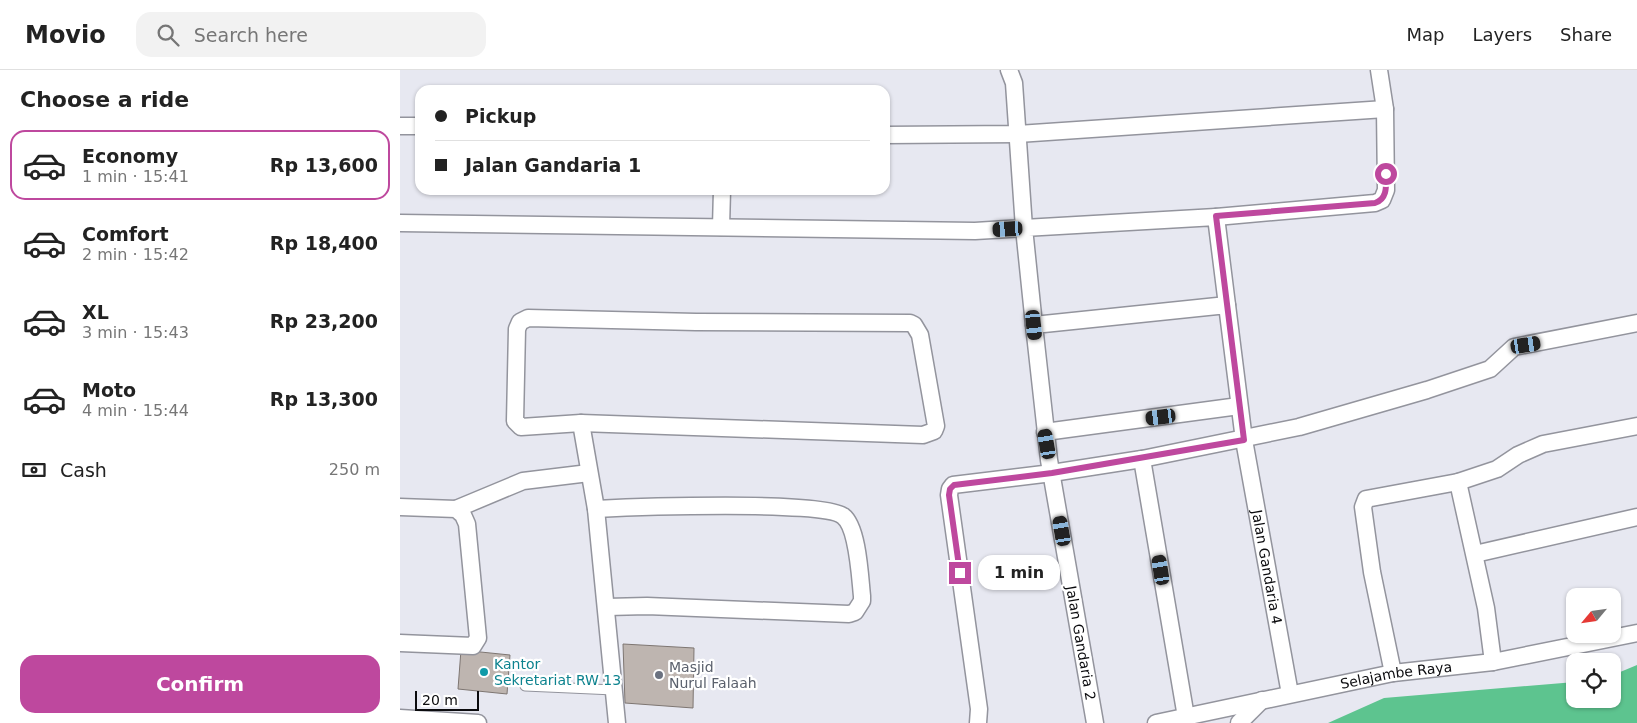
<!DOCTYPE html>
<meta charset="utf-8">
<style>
body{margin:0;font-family:"DejaVu Sans",sans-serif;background:#f2f2f2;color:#222;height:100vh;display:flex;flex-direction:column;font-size:19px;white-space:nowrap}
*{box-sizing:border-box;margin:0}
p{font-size:16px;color:#767676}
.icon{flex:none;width:28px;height:28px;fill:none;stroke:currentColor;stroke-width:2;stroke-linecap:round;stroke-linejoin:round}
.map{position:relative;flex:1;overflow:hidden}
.drawer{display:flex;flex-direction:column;background:#fff;width:400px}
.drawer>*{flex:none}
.banner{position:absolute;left:15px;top:15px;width:475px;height:110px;border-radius:15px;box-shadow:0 1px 4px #0004;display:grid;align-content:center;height:110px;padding:0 20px;background:#fff}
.needle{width:32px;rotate:241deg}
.tools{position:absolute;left:1166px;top:518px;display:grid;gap:10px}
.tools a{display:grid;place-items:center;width:55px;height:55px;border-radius:10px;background:#fff;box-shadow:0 1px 4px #0004;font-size:25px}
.scale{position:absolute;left:15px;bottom:12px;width:64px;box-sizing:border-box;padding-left:5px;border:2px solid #0b0b0e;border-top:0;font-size:14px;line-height:18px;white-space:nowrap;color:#0b0b0e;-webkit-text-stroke:4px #fff;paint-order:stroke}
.end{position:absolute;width:22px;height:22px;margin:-11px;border:6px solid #be489e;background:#fff;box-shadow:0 0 0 2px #fff}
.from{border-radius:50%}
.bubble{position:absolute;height:35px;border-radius:15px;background:#fff;box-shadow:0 1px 4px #0004;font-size:16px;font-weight:700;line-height:35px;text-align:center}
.car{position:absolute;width:15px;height:30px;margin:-15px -8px;border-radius:6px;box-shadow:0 0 4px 1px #0007;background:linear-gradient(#222 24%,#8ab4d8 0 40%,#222 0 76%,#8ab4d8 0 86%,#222 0)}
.banner b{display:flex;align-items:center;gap:18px;height:48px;font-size:19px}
.banner b+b{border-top:1px solid #e0e0e0}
.banner i{width:12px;height:12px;background:#222}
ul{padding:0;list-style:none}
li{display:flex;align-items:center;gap:15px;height:70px;margin:0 10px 8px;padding:0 10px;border:2px solid transparent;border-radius:15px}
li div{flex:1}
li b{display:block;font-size:19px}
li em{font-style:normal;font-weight:700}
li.current{border-color:#be489e}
li>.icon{width:45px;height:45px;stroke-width:1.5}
h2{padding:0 20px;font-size:22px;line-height:60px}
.pay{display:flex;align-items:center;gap:12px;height:55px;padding:0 20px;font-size:19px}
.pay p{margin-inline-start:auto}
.primary-button{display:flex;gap:10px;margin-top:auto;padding:10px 20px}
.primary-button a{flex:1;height:58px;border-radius:15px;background:#be489e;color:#fff;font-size:20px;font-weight:700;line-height:58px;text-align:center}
header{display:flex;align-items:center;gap:30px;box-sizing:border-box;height:70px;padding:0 25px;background:#fff;border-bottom:1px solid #e0e0e0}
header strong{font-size:24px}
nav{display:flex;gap:28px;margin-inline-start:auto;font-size:18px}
.search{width:350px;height:45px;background:#f2f2f2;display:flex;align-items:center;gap:12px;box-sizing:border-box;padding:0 18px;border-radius:15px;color:#767676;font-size:19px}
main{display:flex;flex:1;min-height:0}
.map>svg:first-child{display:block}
</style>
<header>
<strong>Movio</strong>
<div class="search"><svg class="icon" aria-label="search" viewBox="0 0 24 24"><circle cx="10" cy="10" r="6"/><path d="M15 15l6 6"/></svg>Search here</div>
<nav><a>Map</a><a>Layers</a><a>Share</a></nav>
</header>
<main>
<section class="drawer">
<h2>Choose a ride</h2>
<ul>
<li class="current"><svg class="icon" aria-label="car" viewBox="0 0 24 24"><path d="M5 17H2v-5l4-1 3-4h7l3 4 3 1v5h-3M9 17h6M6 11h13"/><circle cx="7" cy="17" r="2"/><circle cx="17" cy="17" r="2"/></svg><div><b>Economy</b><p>1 min · 15:41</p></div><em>Rp 13,600</em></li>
<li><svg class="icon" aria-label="car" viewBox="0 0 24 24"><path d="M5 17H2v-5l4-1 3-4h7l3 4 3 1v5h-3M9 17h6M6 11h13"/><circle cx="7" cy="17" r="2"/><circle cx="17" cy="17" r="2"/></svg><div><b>Comfort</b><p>2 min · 15:42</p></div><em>Rp 18,400</em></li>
<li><svg class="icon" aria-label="car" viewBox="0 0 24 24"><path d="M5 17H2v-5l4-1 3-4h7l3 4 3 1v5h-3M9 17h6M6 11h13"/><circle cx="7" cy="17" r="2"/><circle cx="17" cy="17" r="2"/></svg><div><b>XL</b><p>3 min · 15:43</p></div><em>Rp 23,200</em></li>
<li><svg class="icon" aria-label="car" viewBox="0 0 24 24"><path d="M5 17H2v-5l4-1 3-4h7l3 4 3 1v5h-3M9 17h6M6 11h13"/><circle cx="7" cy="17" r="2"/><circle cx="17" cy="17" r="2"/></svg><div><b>Moto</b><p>4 min · 15:44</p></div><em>Rp 13,300</em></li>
</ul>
<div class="pay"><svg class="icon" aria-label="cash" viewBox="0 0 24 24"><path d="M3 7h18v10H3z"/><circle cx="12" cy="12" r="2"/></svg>Cash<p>250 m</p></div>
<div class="primary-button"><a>Confirm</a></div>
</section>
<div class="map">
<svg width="1237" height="653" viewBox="0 0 1237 653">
<rect width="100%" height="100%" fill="#e7e8f1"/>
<polygon fill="#5dc48f" points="1237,595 1237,653 928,653 984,628 1175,612 1175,629 1212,629 1213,605"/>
<g fill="#beb5b0" stroke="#7e7672">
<polygon points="223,574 294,578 293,638 225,633"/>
<polygon points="61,580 110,585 107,624 58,619"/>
</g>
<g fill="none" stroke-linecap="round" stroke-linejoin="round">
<g stroke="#93949d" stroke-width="11">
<polyline id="lane" points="125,616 214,620"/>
</g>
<g stroke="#93949d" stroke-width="19">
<g id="street">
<polyline points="0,56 20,56"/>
<polyline points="485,65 618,64 985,39"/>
<polyline points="816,147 975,133 982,130 986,120 985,39 979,0"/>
<polyline points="0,153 575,161 624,158 614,13 609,0"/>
<polyline points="321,157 322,120"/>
<polygon points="128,248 296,252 510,253 514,255 520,265 536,356 534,361 523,365 181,353 121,357 115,351 117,259 120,252"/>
<polyline points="634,255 624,158 816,147 827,235"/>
<polyline points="181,353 196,439 217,653"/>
<polyline points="645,362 839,336"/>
<polyline points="742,389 786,647"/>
<polyline points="1058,412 1086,538 1093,592"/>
<polyline points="0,437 56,439 63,445 67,454 78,568 73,576 0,573"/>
<polyline points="56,439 123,411 189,403"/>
<path d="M196,439C232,437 423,430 443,446C458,457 460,508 462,526V531L455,542L449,544L247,536L207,537"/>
<polyline points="1075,484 1237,447"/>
<polyline points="993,603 972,502 963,437 966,429 1058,412 1097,399 1118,385 1143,374 1237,356"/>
<polyline points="0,648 78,653"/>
<polyline points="578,653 579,639 549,425 550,419 553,415 652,403 742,389 899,357 1027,320 1090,299 1114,277 1237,253"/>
<path id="s1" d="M695,653L649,390L634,255L827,235L844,370L890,624"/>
<path id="s2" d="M756,653L993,603L1093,592L1237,563"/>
<polyline points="839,653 862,630"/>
</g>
</g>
<use href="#lane" stroke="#fff" stroke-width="9"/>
<use href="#street" stroke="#fff" stroke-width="16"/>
</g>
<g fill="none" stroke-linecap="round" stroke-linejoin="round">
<path stroke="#be489e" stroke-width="6" d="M560,503L549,425L550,419L554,415L652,403L844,370L816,146L975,133C988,129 986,115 986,104"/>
</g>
<circle fill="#0f9aa8" stroke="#fff" stroke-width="2" cx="84" cy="602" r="5"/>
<circle fill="#6b7280" stroke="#fff" stroke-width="2" cx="259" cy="605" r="5"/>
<g text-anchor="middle" stroke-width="4.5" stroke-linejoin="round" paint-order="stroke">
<g font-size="14" fill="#0b0b0e" stroke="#fff">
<text dy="5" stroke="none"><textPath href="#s1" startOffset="862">Jalan Gandaria 4</textPath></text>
<text transform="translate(681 573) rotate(80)" y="5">Jalan Gandaria 2</text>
<text dy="5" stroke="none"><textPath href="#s2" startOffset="245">Selajambe Raya</textPath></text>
</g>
<g font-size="14" fill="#0d838f" stroke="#fff" text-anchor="start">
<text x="94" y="599">Kantor<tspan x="94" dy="16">Sekretariat RW 13</tspan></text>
</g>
<g font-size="14" fill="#5b616d" stroke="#fff" text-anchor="start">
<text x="269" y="602">Masjid<tspan x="269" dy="16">Nurul Falaah</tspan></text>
</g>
</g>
</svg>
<div class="tools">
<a><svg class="needle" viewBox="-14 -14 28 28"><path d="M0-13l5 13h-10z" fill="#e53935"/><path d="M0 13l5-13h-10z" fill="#767676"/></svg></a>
<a><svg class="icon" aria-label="locate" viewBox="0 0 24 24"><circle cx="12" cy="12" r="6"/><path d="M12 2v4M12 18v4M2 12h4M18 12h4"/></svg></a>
</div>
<div class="scale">20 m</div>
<i class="end from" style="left:986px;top:104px"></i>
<i class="end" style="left:560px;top:503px"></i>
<div class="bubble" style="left:578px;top:485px;width:82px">1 min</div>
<i class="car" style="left:608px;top:159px;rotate:267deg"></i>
<i class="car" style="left:634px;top:255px;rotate:174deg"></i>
<i class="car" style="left:1126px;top:275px;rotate:81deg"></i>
<i class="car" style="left:761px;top:347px;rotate:263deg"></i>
<i class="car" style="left:647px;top:374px;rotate:350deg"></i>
<i class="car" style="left:662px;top:461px;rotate:350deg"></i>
<i class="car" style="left:761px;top:500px;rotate:351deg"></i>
<div class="banner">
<b><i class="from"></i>Pickup</b>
<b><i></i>Jalan Gandaria 1</b>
</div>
</div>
</main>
